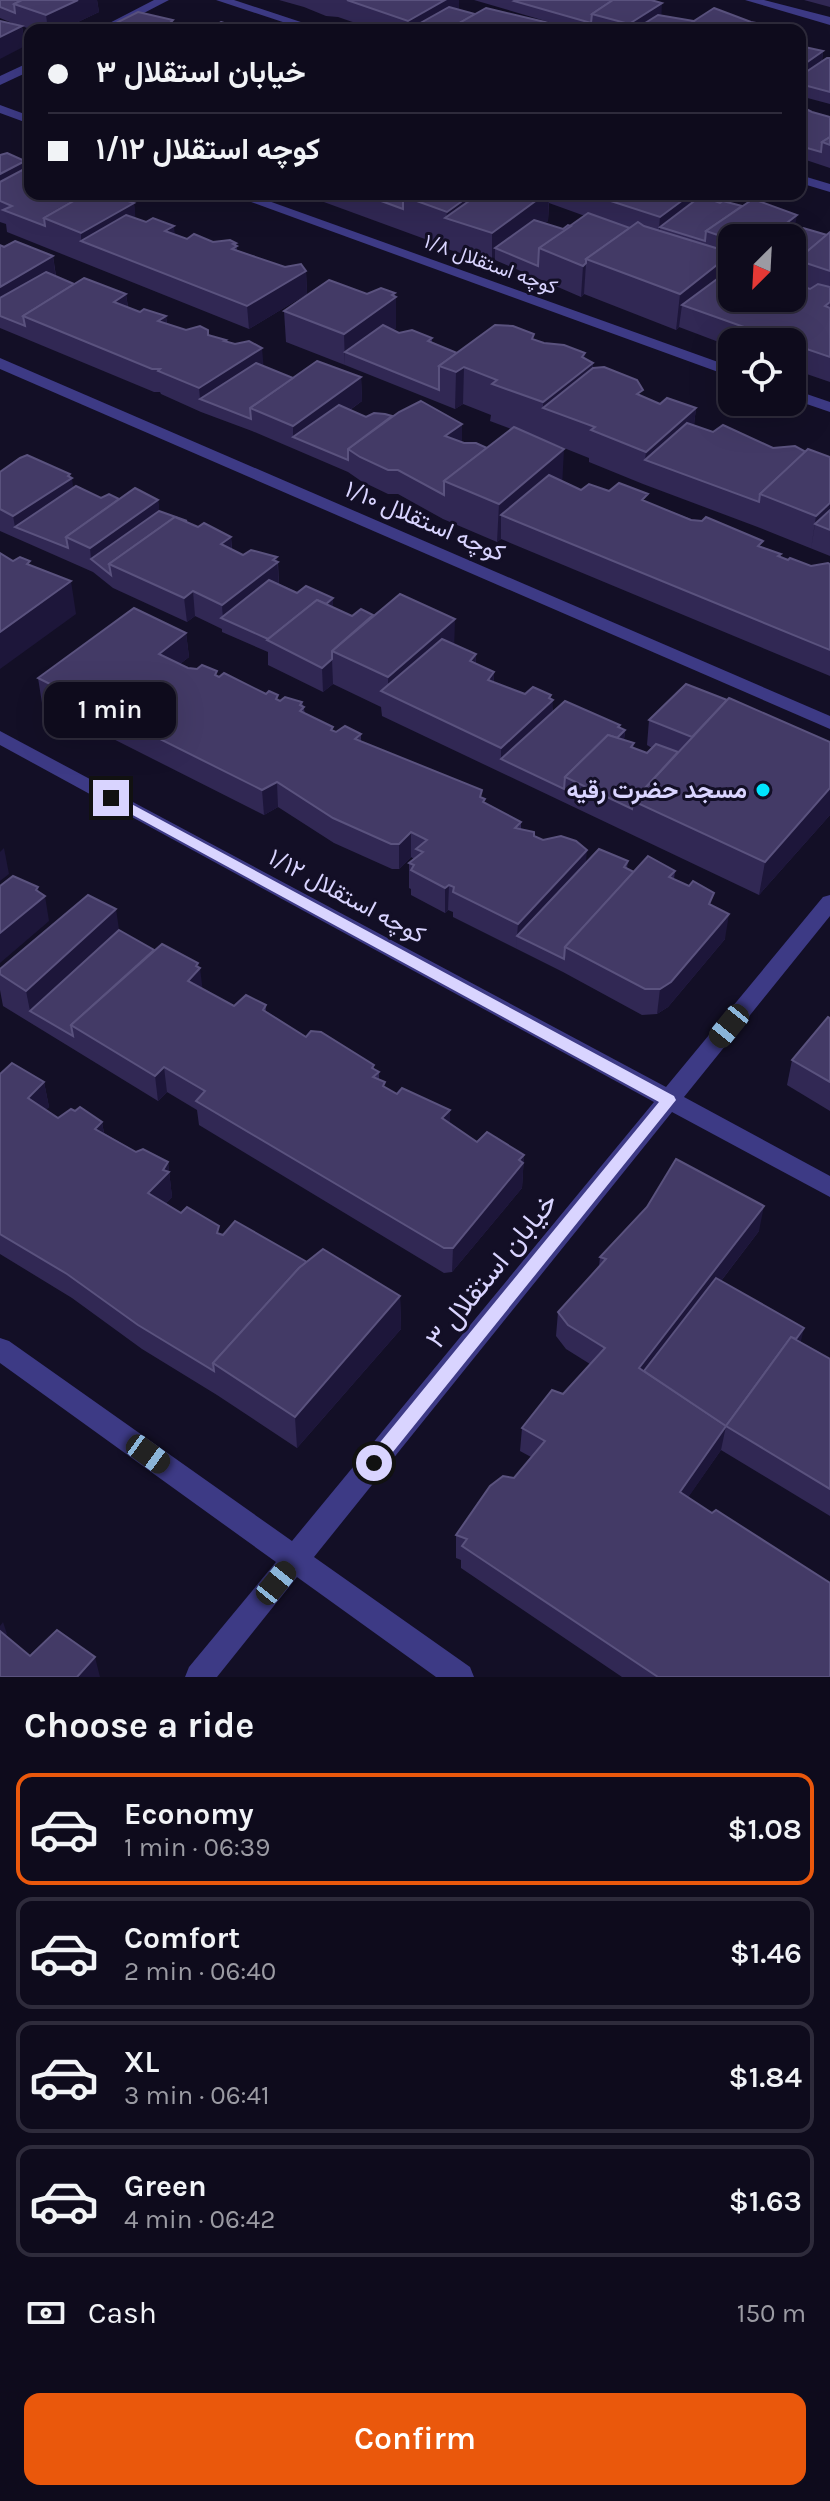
<!DOCTYPE html>
<meta charset="utf-8">
<style>
body{margin:0;font-family:Karla,Vazirmatn,sans-serif;background:#171425;color:#f1f3f6;height:100vh;display:flex;flex-direction:column;font-size:30px;white-space:nowrap}
*{box-sizing:border-box;margin:0}
p{font-size:26px;color:#9b9ba3}
.icon{flex:none;width:44px;height:44px;fill:none;stroke:currentColor;stroke-width:2;stroke-linecap:round;stroke-linejoin:round}
.map{position:relative;height:1677px;overflow:hidden}
.details{display:flex;flex-direction:column;background:#0e0b1c;flex:1}
.details>*{flex:none}
.top-card{position:absolute;left:24px;top:24px;width:782px;height:176px;border-radius:16px;box-shadow:0 8px 32px #0002,0 0 0 2px #2e2b3b;display:grid;align-content:center;height:176px;padding:0 24px;background:#0e0b1c}
.needle{width:52px;rotate:204deg}
.buttons{position:absolute;left:718px;top:224px;display:grid;gap:16px}
.buttons a{display:grid;place-items:center;width:88px;height:88px;border-radius:16px;background:#0e0b1c;box-shadow:0 8px 32px #0002,0 0 0 2px #2e2b3b;font-size:40px}
.end{position:absolute;width:36px;height:36px;margin:-18px;border:10px solid #d9d4ff;background:#111;box-shadow:0 0 0 4px #111}
.from{border-radius:50%}
.bubble{position:absolute;height:56px;border-radius:16px;background:#0e0b1c;box-shadow:0 8px 32px #0002,0 0 0 2px #2e2b3b;font-size:26px;font-weight:600;line-height:56px;text-align:center}
.car{position:absolute;width:24px;height:48px;margin:-24px -12px;border-radius:10px;box-shadow:0 0 6px 2px #0007;background:linear-gradient(#222 24%,#8ab4d8 0 40%,#222 0 76%,#8ab4d8 0 86%,#222 0)}
.top-card b{display:flex;align-items:center;gap:28px;height:76px;font-size:30px}
.top-card b+b{border-top:2px solid #2e2b3b}
.top-card i{width:20px;height:20px;background:#f1f3f6}
ul{padding:0;list-style:none}
li{display:flex;align-items:center;gap:24px;height:112px;margin:0 16px 12px;padding:0 8px;border:4px solid #2e2b3b;border-radius:16px}
li div{flex:1}
li b{display:block;font-size:30px}
li em{font-style:normal;font-weight:600}
li.on{border-color:#ea580c}
li>.icon{width:72px;height:72px;stroke-width:1.5}
h2{padding:0 24px;font-size:36px;line-height:96px}
.pay{display:flex;align-items:center;gap:20px;height:88px;padding:0 24px;font-size:30px}
.pay p{margin-inline-start:auto}
.button{display:flex;gap:16px;margin-top:auto;padding:16px 24px}
.button a{flex:1;height:92px;border-radius:16px;background:#ea580c;color:#fff;font-size:32px;font-weight:600;line-height:92px;text-align:center}
.map>svg:first-child{display:block}
</style>
<div class="map">
<svg width="830" height="1677" viewBox="0 0 830 1677">
<rect width="100%" height="100%" fill="#130f26"/>
<g fill="none" stroke-linecap="round" stroke-linejoin="round">
<g fill="#3d3a85" fill-rule="evenodd">
<polygon points="154,0 169,0 111,30 96,30"/>
<polygon points="216,0 234,0 325,30 307,30"/>
<polygon points="745,0 764,0 830,17 830,25"/>
<polygon points="30,62 30,71 0,85 0,76"/>
<polygon points="0,105 30,116 30,124 0,113"/>
<polygon points="800,175 830,184 830,192 800,183"/>
<polygon points="229,194 249,194 732,367 732,377"/>
<polygon points="0,358 830,716 830,729 0,369"/>
<polygon points="792,389 830,402 830,412 792,399"/>
<polygon points="0,731 666,1087 823,897 830,895 830,916 684,1097 830,1176 830,1197 672,1112 314,1557 470,1667 474,1677 436,1677 297,1577 217,1677 185,1677 189,1667 276,1562 0,1363 0,1338 9,1341 292,1541 654,1102 0,745"/>
</g>
</g>
<g fill="#312854" fill-rule="evenodd">
<polygon points="0,0 97,0 99,12 61,30 32,30 22,26 25,46 17,25 0,18"/>
<polygon points="279,0 459,0 459,10 475,14 565,30 376,30 338,17 326,16 304,7"/>
<polygon points="474,0 651,0 661,16 694,21 751,22 793,30 576,30"/>
<polygon points="804,0 830,0 830,7"/>
<polygon points="800,46 823,51 822,61 830,58 830,104 800,96"/>
<polygon points="800,106 812,112 830,117 830,168 800,158"/>
<polygon points="0,155 25,161 30,194 124,196 124,200 134,203 135,218 187,239 236,243 237,250 285,267 306,271 307,294 249,329 7,232 6,224 0,222"/>
<path d="M302,194H703V197L794,230L827,235L830,232V382L792,369V342H732V347L679,327L676,330L584,294L581,297L495,260L492,263L444,248V246ZM549,203L585,216L571,226L563,229L545,223L548,221ZM732,238H792V282L811,289L731,268Z"/>
<polygon points="0,245 53,256 56,276 74,284 126,294 128,307 140,312 166,316 167,324 186,330 226,340 226,342 264,366 293,378 361,377 362,401 350,410 366,417 462,442 487,448 511,429 490,421 491,415 463,404 455,409 345,365 286,342 284,311 367,294 395,296 396,297 396,328 393,330 399,333 432,338 432,343 457,353 534,339 544,343 585,353 584,358 593,363 593,368 642,396 660,404 696,408 694,425 713,432 773,448 806,452 830,457 830,556 755,526 643,484 589,462 589,458 544,440 562,481 581,490 609,491 647,502 781,554 781,557 811,566 830,564 830,676 501,539 497,542 443,519 398,494 388,494 361,481 348,472 252,431 201,412 161,394 160,392 154,392 0,328"/>
<polygon points="0,472 70,477 73,488 101,498 158,500 159,511 198,527 231,537 232,549 243,555 278,562 279,584 352,616 373,615 454,644 476,654 476,664 494,672 494,682 525,694 551,699 553,712 620,725 619,728 625,730 624,740 634,743 633,748 647,753 652,748 647,745 649,720 830,742 830,815 759,895 382,716 381,707 333,684 323,692 268,665 268,652 222,632 222,629 195,616 187,622 113,588 93,572 0,531"/>
<polygon points="186,633 189,657 180,664 188,668 218,676 280,701 302,702 305,713 333,731 361,734 361,742 482,798 485,804 521,822 521,829 586,863 628,861 627,868 634,872 675,871 674,879 712,906 725,939 668,1007 657,1014 642,1015 563,972 453,917 453,912 448,910 445,913 411,895 411,889 409,888 409,863 414,859 411,857 399,869 392,869 334,843 278,807 264,815 42,703 38,678"/>
<polygon points="119,930 154,950 198,963 202,989 234,1006 266,1005 266,1011 306,1037 374,1065 374,1069 379,1072 379,1080 385,1087 450,1123 477,1142 524,1155 522,1188 452,1272 444,1273 199,1125 197,1110 167,1092 158,1101 3,1006 0,990 0,969"/>
<polygon points="830,1018 830,1111 787,1085 792,1060"/>
<polygon points="0,1074 44,1082 49,1107 45,1110 58,1118 102,1122 104,1133 136,1152 168,1162 172,1197 166,1203 181,1213 219,1234 307,1262 400,1296 401,1329 297,1448 217,1395 142,1349 72,1298 0,1254"/>
<polygon points="759,1231 721,1281 800,1342 830,1359 830,1516 721,1450 688,1497 829,1590 830,1677 622,1677 461,1568 461,1560 456,1558 456,1535 514,1478 531,1457 520,1451 522,1428 563,1394 590,1364 566,1349 556,1336 558,1312 599,1267 600,1257"/>
</g>
<g fill="#1d163a">
<polygon points="78,0 97,0 99,12 61,30 48,30 46,15"/>
<polygon points="445,0 459,0 459,12 408,30 408,21"/>
<polygon points="662,3 661,24 651,30 628,30 629,24"/>
<polygon points="173,20 174,30 165,28"/>
<polygon points="22,26 25,46 0,59 0,37"/>
<polygon points="823,51 820,72 800,84 800,67"/>
<polygon points="25,161 29,190 0,201 0,174"/>
<polygon points="472,194 496,194 446,219 447,212"/>
<polygon points="545,194 549,194 548,221 506,253 495,248 495,260 492,263 492,233"/>
<polygon points="691,194 703,194 702,206 660,227 658,239 660,217"/>
<polygon points="124,196 125,208 134,203 137,233 81,241 81,233 119,198"/>
<polygon points="797,215 793,237 792,238 767,238"/>
<polygon points="174,226 176,248 165,231"/>
<polygon points="732,253 729,288 682,305 679,327 676,330 680,294"/>
<polygon points="53,256 56,279 0,311 0,287"/>
<polygon points="586,263 584,294 581,297 583,266"/>
<polygon points="306,271 307,294 249,329 247,306"/>
<polygon points="395,293 395,298 396,297 396,328 356,357 345,352 345,365 344,334"/>
<polygon points="126,294 129,317 114,302"/>
<polygon points="166,316 168,339 158,321"/>
<polygon points="262,348 264,371 200,399 199,388"/>
<polygon points="585,353 584,370 593,363 590,400 543,408 543,402"/>
<polygon points="464,367 463,404 455,409 456,372"/>
<polygon points="361,377 362,401 305,442 293,437 293,426"/>
<polygon points="696,408 692,440 645,460 646,452"/>
<polygon points="462,424 462,447 445,436"/>
<polygon points="564,449 562,487 501,515 501,539 497,542 499,504"/>
<polygon points="70,474 71,478 72,478 75,502 15,527 13,516"/>
<polygon points="158,500 161,524 91,559 90,548"/>
<polygon points="830,503 830,530 815,524 811,549 816,516"/>
<polygon points="231,537 232,561 221,544"/>
<polygon points="277,557 279,587 223,620 222,605"/>
<polygon points="71,581 76,614 0,669 0,632"/>
<polygon points="193,591 195,616 187,622 184,598"/>
<polygon points="333,598 333,611 276,645"/>
<polygon points="455,619 454,652 388,695 388,677"/>
<polygon points="186,633 189,657 162,678 159,654"/>
<polygon points="476,654 475,679 470,661"/>
<polygon points="332,659 333,684 323,692 322,668"/>
<polygon points="494,672 493,697 488,680"/>
<polygon points="551,695 551,702 553,700 552,724 501,759 501,748"/>
<polygon points="620,725 619,736 625,730 623,744 581,785"/>
<polygon points="277,782 278,807 264,815 262,790"/>
<polygon points="830,788 830,815 759,895 765,862"/>
<polygon points="411,832 411,857 399,869 399,844"/>
<polygon points="4,848 9,874 0,881 0,852"/>
<polygon points="587,850 585,875 517,936 516,949 518,924"/>
<polygon points="449,885 448,910 445,913 445,888"/>
<polygon points="38,887 40,900 45,896 49,921 0,963 0,933"/>
<polygon points="116,909 121,943 30,1011 26,991"/>
<polygon points="729,914 725,939 668,1007 657,1014 660,989"/>
<polygon points="198,963 199,970 200,968 203,993 188,981"/>
<polygon points="164,1067 167,1092 158,1101 155,1076"/>
<polygon points="44,1082 49,1107 33,1123 28,1098"/>
<polygon points="450,1110 450,1135 442,1118"/>
<polygon points="102,1122 106,1147 95,1129"/>
<polygon points="524,1155 522,1188 452,1272 453,1248 519,1160"/>
<polygon points="168,1162 172,1197 152,1218 148,1193"/>
<polygon points="764,1206 759,1231 643,1383 639,1368"/>
<polygon points="400,1296 401,1329 297,1448 295,1417"/>
<polygon points="804,1328 801,1341 735,1431"/>
<polygon points="726,1426 721,1450 676,1515 680,1492"/>
<polygon points="3,1622 7,1634 0,1642 0,1626"/>
<polygon points="95,1657 100,1677 77,1677"/>
</g>
<g fill="#433a66" stroke="#5a527e" stroke-width="2">
<polygon points="0,0 22,0 14,4 15,13 0,7"/>
<polygon points="22,0 78,0 46,15 14,4"/>
<polygon points="347,0 445,0 408,21"/>
<polygon points="516,0 613,0 592,14 591,23 514,1"/>
<polygon points="613,0 651,0 662,3 629,24 592,14"/>
<polygon points="449,7 475,14 447,30 408,30"/>
<polygon points="486,8 545,22 565,28 562,30 447,30"/>
<polygon points="714,8 751,22 793,30 680,30"/>
<polygon points="138,12 173,20 165,28 175,30 102,30"/>
<polygon points="658,15 694,21 680,30 634,30"/>
<polygon points="0,21 22,26 0,37"/>
<polygon points="221,22 245,30 207,30"/>
<polygon points="800,46 823,51 800,67"/>
<polygon points="827,58 830,58 830,92 800,84 800,76"/>
<polygon points="800,106 812,112 830,117 830,137 822,142 821,152 800,146"/>
<polygon points="830,137 830,145 822,142"/>
<polygon points="7,153 25,161 0,174 0,155"/>
<polygon points="26,168 30,169 30,194 86,194 44,218 45,226 3,210 12,206 0,201 0,182"/>
<polygon points="86,194 119,194 124,196 119,198 134,203 81,233 44,218"/>
<polygon points="362,194 407,194 403,196 403,209"/>
<polygon points="407,194 472,194 447,212 403,196"/>
<polygon points="479,194 545,194 492,233 445,218"/>
<polygon points="589,194 691,194 660,217"/>
<polygon points="701,196 720,203 723,201 742,206 706,231 705,241 660,227"/>
<polygon points="753,199 797,215 767,238 732,238 732,240 706,231"/>
<polygon points="588,213 630,228 586,259 586,263 583,266 539,248"/>
<polygon points="126,215 146,222 153,218 174,226 165,231 187,239 194,234 213,242 230,240 236,243 233,244 237,246 232,249 285,267 301,264 306,271 247,306 81,241"/>
<polygon points="534,220 563,229 568,225 571,226 539,248 538,266 495,248"/>
<polygon points="638,222 644,226 732,253 680,294 586,259"/>
<polygon points="803,228 827,235 797,260 795,270 792,269 792,238 779,238 790,230 799,231"/>
<polygon points="830,232 830,271 797,260"/>
<polygon points="15,241 53,256 0,287 0,245 4,247"/>
<polygon points="732,268 732,298 792,298 792,283 810,289 818,284 830,287 830,302 825,306 830,308 830,357 792,344 792,342 786,342 682,305"/>
<polygon points="46,272 74,284 23,316 25,326 0,316 0,298"/>
<polygon points="84,278 126,294 114,302 140,312 144,309 166,316 158,321 186,330 200,326 208,330 208,335 226,340 224,341 235,344 249,341 262,348 199,388 158,371 160,369 152,369 23,316"/>
<polygon points="329,280 367,294 381,288 395,293 392,295 396,297 344,334 284,311"/>
<polygon points="383,325 399,333 412,330 432,338 428,341 457,353 439,366 439,390 345,352"/>
<polygon points="495,325 513,326 534,334 532,339 544,343 564,345 585,353 582,357 593,363 543,402 492,384 497,380 464,367 456,372 439,366"/>
<polygon points="317,361 361,377 293,426 250,408"/>
<polygon points="256,363 293,378 250,408 251,419 200,399"/>
<polygon points="604,367 637,380 643,390 637,394 660,404 667,398 696,408 646,452 591,430 595,427 543,408 593,368"/>
<polygon points="421,401 462,424 445,436 464,443 476,443 487,448 444,481 444,495 398,470 388,470 360,457 348,449 399,412"/>
<polygon points="339,405 366,417 374,413 385,414 392,416 348,449 348,460 293,437"/>
<polygon points="687,423 713,432 723,425 773,448 795,446 806,452 760,494 759,502 645,460"/>
<polygon points="514,427 564,449 499,504 444,481"/>
<polygon points="808,449 830,457 830,503 816,516 760,494"/>
<polygon points="27,455 70,474 68,476 72,478 13,516 0,509 0,472 20,458"/>
<polygon points="549,475 581,490 589,484 609,491 619,483 648,494 642,500 691,520 702,521 706,517 763,541 758,546 781,554 778,556 788,560 790,558 811,566 828,563 830,564 830,650 501,515"/>
<polygon points="76,486 101,498 109,494 119,499 66,537 68,548 15,527"/>
<polygon points="135,488 158,500 90,548 66,537"/>
<polygon points="830,510 830,530 815,524"/>
<polygon points="159,511 187,521 175,517 109,564 111,575 91,559"/>
<polygon points="175,517 198,527 204,523 231,537 221,544 243,555 251,550 277,557 273,560 278,562 222,605 193,591 184,598 109,564"/>
<polygon points="0,553 13,561 20,557 30,561 27,564 71,581 0,632"/>
<polygon points="269,580 297,593 306,586 333,598 326,604 317,600 268,639 221,618"/>
<polygon points="400,594 455,619 388,677 332,651"/>
<polygon points="317,600 352,616 361,609 373,615 332,651 332,659 322,668 267,640"/>
<polygon points="134,608 186,633 159,654 188,668 197,669 202,665 217,671 215,675 219,677 224,673 266,694 269,691 278,695 276,699 280,701 285,697 302,702 300,705 304,707 300,711 333,727 331,730 336,732 345,726 361,734 355,739 482,790 480,797 485,799 483,802 521,822 515,828 534,832 534,836 543,840 561,836 576,841 587,850 518,924 453,892 454,887 449,885 445,888 411,870 414,865 409,863 423,852 416,849 427,840 411,832 399,844 391,844 333,818 277,782 262,790 38,678"/>
<polygon points="442,639 476,654 470,661 494,672 488,680 525,694 533,687 551,695 549,698 553,700 501,748 381,691"/>
<polygon points="686,684 727,700 692,737 649,720"/>
<polygon points="729,698 830,742 830,788 765,862 633,801"/>
<polygon points="565,701 620,725 618,727 625,730 617,738 608,735 565,777 564,789 501,759"/>
<polygon points="608,735 634,743 631,747 647,753 656,744 678,752 633,801 632,809 565,777"/>
<polygon points="599,849 628,861 624,867 634,872 565,947 564,959 517,936"/>
<polygon points="648,856 675,871 669,877 689,886 693,881 714,893 709,904 729,914 671,982 660,989 645,989 565,947"/>
<polygon points="13,876 38,887 36,890 45,896 0,933 0,886"/>
<polygon points="88,895 116,909 26,991 0,974 0,969"/>
<polygon points="119,930 154,950 71,1025 73,1036 30,1011"/>
<polygon points="162,944 198,963 196,966 200,968 188,981 234,1006 246,995 266,1005 263,1010 306,1037 311,1031 321,1032 374,1065 372,1068 379,1072 373,1077 385,1082 383,1086 397,1094 402,1088 450,1110 442,1118 477,1142 487,1132 524,1155 519,1160 523,1163 453,1248 444,1248 196,1101 205,1091 164,1067 155,1076 71,1025"/>
<polygon points="828,1017 830,1018 830,1082 792,1060"/>
<polygon points="12,1063 44,1082 28,1098 58,1118 71,1109 75,1111 80,1107 102,1122 95,1129 136,1152 143,1149 168,1162 163,1170 169,1172 148,1193 181,1213 187,1207 219,1226 217,1233 223,1235 235,1221 307,1262 299,1268 213,1363 214,1371 138,1325 67,1274 0,1234 0,1074"/>
<polygon points="676,1159 764,1206 639,1368 726,1426 680,1492 712,1513 716,1510 830,1583 830,1677 658,1677 462,1546 467,1539 456,1535 490,1486 503,1476 514,1478 545,1441 522,1428 552,1390 563,1394 605,1348 568,1325 558,1312 606,1259 600,1257 647,1207"/>
<polygon points="323,1249 400,1296 295,1417 213,1363 299,1268"/>
<polygon points="716,1278 804,1328 796,1339 791,1337 726,1426 644,1371"/>
<polygon points="791,1337 830,1359 830,1489 726,1426"/>
<polygon points="57,1630 95,1657 77,1677 0,1677 0,1631 30,1656"/>
</g>
<polygon fill="#d9d4ff" points="111,793 674,1096 676,1100 380,1468 368,1468 365,1463 368,1457 659,1102 107,801 105,798"/>
<circle fill="#00e5ff" stroke="#130f26" stroke-width="3" cx="763" cy="790" r="8"/>
<g text-anchor="middle" stroke-width="6" stroke-linejoin="round" paint-order="stroke">
<g font-size="20" fill="#d9d4ff" stroke="#130f26">
<text transform="translate(491 264) rotate(20)" y="7">کوچه استقلال ۱/۸</text>
</g>
<g font-size="24" fill="#d9d4ff" stroke="#130f26">
<text transform="translate(425 521) rotate(23)" y="8">کوچه استقلال ۱/۱۰</text>
<text transform="translate(347 896) rotate(28)" y="8">کوچه استقلال ۱/۱۲</text>
</g>
<g font-size="24" font-weight="bold" fill="#d9d4ff" stroke="#130f26" text-anchor="end">
<text x="747" y="798">مسجد حضرت رقیه</text>
</g>
<g font-size="28" fill="#d9d4ff" stroke="#130f26">
<text transform="translate(491 1270) rotate(-51)" y="10">خیابان استقلال ۳</text>
</g>
</g>
</svg>
<div class="buttons">
<a><svg class="needle" viewBox="-14 -14 28 28"><path d="M0-13l5 13h-10z" fill="#e53935"/><path d="M0 13l5-13h-10z" fill="#9b9ba3"/></svg></a>
<a><svg class="icon" aria-label="locate" viewBox="0 0 24 24"><circle cx="12" cy="12" r="6"/><path d="M12 2v4M12 18v4M2 12h4M18 12h4"/></svg></a>
</div>
<i class="end from" style="left:374px;top:1463px"></i>
<i class="end" style="left:111px;top:798px"></i>
<div class="bubble" style="left:44px;top:682px;width:132px">1 min</div>
<i class="car" style="left:729px;top:1026px;rotate:219deg"></i>
<i class="car" style="left:148px;top:1454px;rotate:126deg"></i>
<i class="car" style="left:276px;top:1583px;rotate:39deg"></i>
<div class="top-card">
<b><i class="from"></i>خیابان استقلال ۳</b>
<b><i></i>کوچه استقلال ۱/۱۲</b>
</div>
</div>
<section class="details">
<h2>Choose a ride</h2>
<ul>
<li class="on"><svg class="icon" aria-label="car" viewBox="0 0 24 24"><path d="M5 17H2v-5l4-1 3-4h7l3 4 3 1v5h-3M9 17h6M6 11h13"/><circle cx="7" cy="17" r="2"/><circle cx="17" cy="17" r="2"/></svg><div><b>Economy</b><p>1 min · 06:39</p></div><em>$1.08</em></li>
<li><svg class="icon" aria-label="car" viewBox="0 0 24 24"><path d="M5 17H2v-5l4-1 3-4h7l3 4 3 1v5h-3M9 17h6M6 11h13"/><circle cx="7" cy="17" r="2"/><circle cx="17" cy="17" r="2"/></svg><div><b>Comfort</b><p>2 min · 06:40</p></div><em>$1.46</em></li>
<li><svg class="icon" aria-label="car" viewBox="0 0 24 24"><path d="M5 17H2v-5l4-1 3-4h7l3 4 3 1v5h-3M9 17h6M6 11h13"/><circle cx="7" cy="17" r="2"/><circle cx="17" cy="17" r="2"/></svg><div><b>XL</b><p>3 min · 06:41</p></div><em>$1.84</em></li>
<li><svg class="icon" aria-label="car" viewBox="0 0 24 24"><path d="M5 17H2v-5l4-1 3-4h7l3 4 3 1v5h-3M9 17h6M6 11h13"/><circle cx="7" cy="17" r="2"/><circle cx="17" cy="17" r="2"/></svg><div><b>Green</b><p>4 min · 06:42</p></div><em>$1.63</em></li>
</ul>
<div class="pay"><svg class="icon" aria-label="cash" viewBox="0 0 24 24"><path d="M3 7h18v10H3z"/><circle cx="12" cy="12" r="2"/></svg>Cash<p>150 m</p></div>
<div class="button"><a>Confirm</a></div>
</section>
